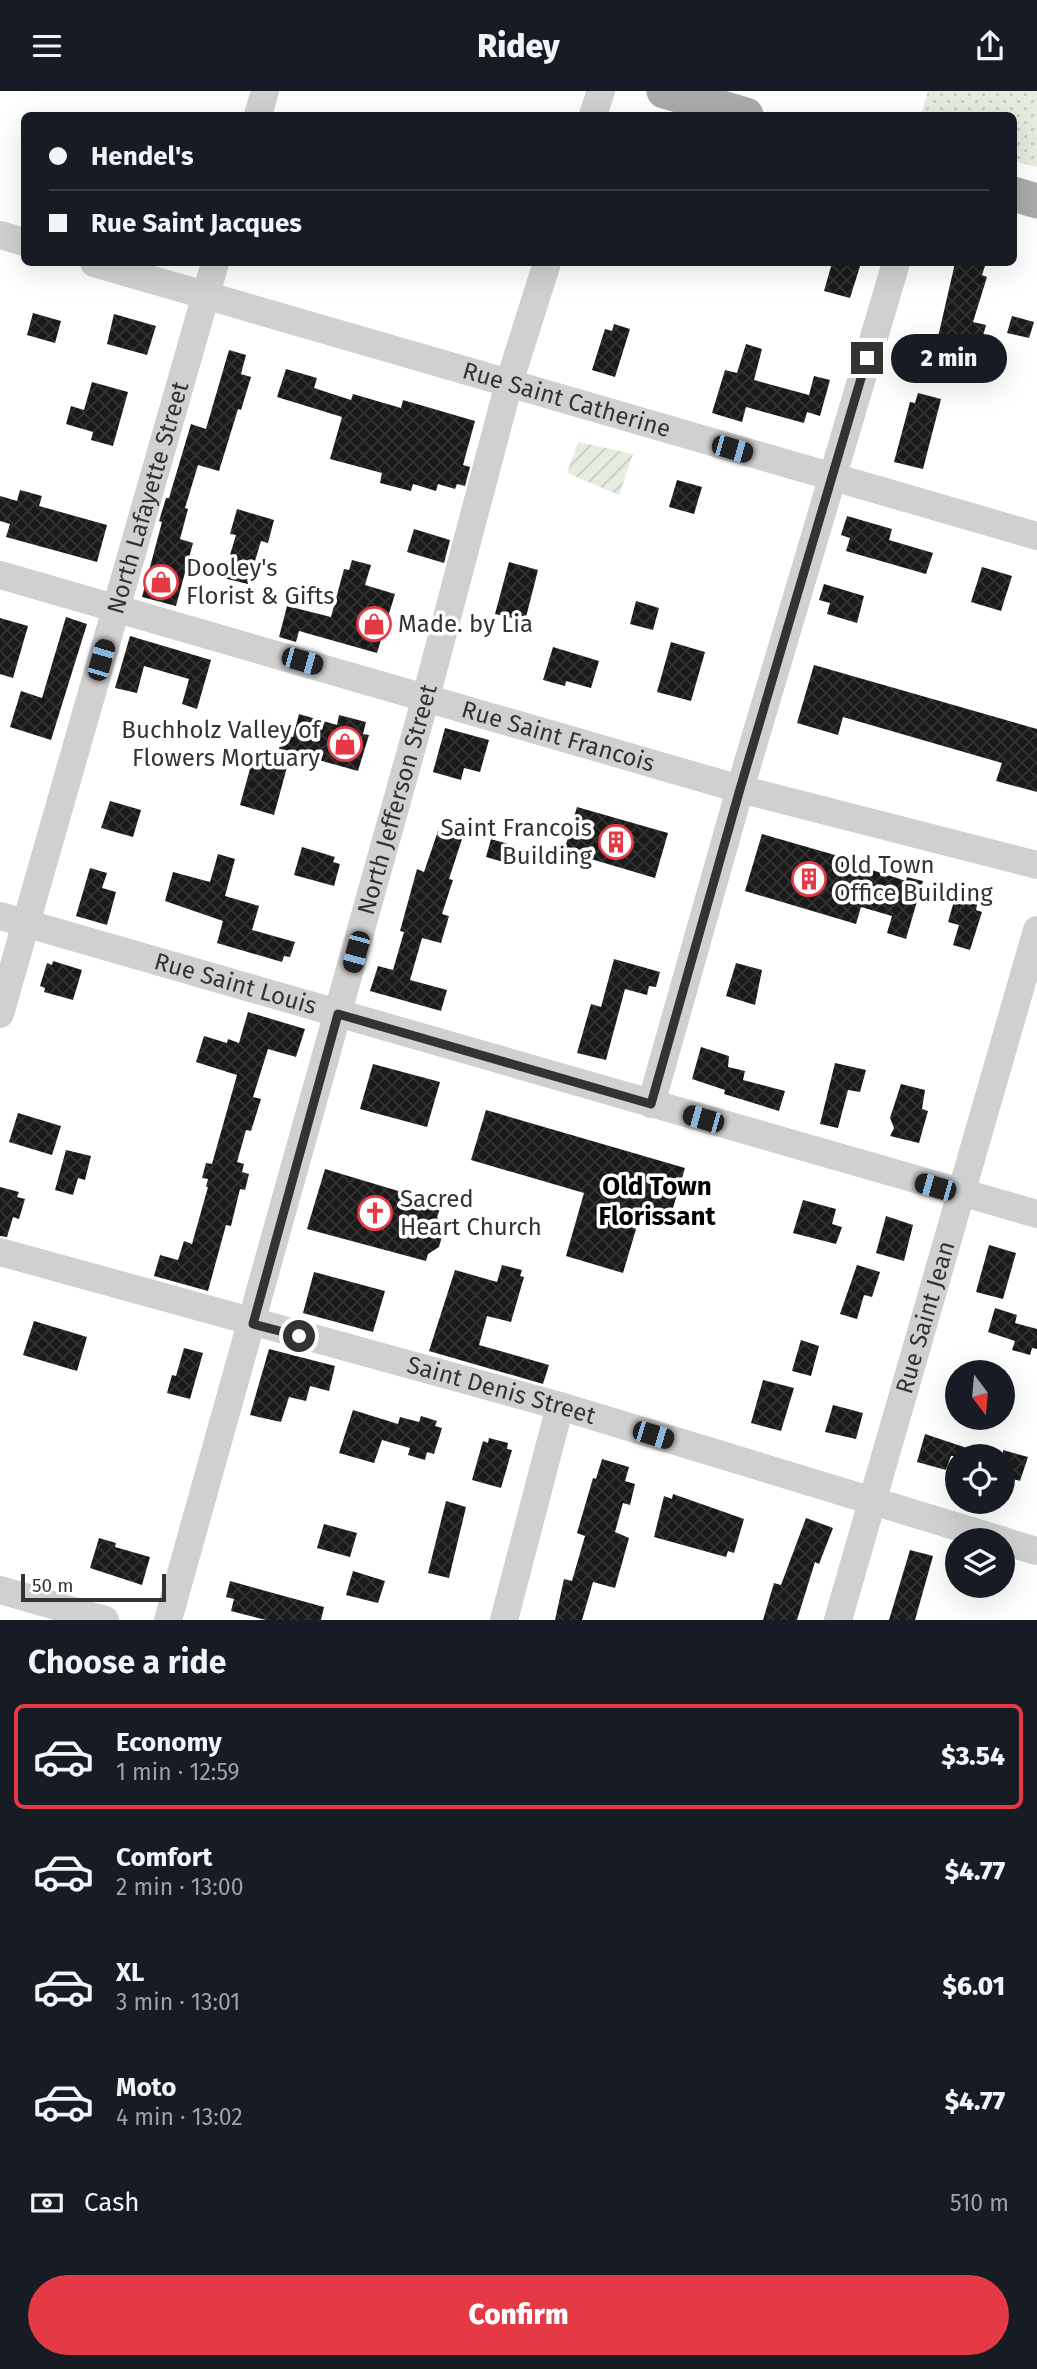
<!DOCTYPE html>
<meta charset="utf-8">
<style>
body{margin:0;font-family:"Fira Sans",sans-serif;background:#242831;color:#f1f3f6;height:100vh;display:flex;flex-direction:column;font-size:26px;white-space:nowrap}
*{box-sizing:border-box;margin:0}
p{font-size:23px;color:#9ea1a6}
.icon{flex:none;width:38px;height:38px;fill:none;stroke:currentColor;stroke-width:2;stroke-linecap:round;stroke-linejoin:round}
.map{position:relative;height:1529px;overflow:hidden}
.sheet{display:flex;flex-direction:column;background:#171b24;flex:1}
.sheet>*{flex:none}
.hud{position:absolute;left:21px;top:21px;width:996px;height:154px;border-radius:10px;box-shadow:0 7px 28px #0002;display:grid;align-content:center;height:154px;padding:0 28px;background:#171b24}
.needle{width:46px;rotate:164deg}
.buttons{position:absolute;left:945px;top:1269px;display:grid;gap:14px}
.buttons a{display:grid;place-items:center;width:70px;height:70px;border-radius:50%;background:#171b24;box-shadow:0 7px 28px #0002;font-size:35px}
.scale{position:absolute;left:21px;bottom:18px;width:145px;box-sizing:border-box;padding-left:7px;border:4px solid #333;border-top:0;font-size:19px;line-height:24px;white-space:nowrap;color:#333;-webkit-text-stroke:5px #fff;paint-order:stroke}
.end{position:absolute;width:32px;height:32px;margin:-16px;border:9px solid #333;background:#fff;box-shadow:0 0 0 4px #fff}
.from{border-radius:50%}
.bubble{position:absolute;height:49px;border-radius:24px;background:#171b24;box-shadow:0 7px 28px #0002;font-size:23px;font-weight:800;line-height:49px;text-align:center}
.car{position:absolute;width:21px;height:42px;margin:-21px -10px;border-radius:9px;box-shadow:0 0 5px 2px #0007;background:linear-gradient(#222 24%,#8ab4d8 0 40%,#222 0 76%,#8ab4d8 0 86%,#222 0)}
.hud b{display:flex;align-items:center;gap:24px;height:66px;font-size:26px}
.hud b+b{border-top:2px solid #363941}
.hud i{width:18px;height:18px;background:#f1f3f6}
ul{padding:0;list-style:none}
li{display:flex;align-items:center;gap:21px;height:105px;margin:0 14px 10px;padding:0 14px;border:4px solid transparent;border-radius:10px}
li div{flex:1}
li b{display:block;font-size:26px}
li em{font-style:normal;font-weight:800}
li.active{border-color:#e63946}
li>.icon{width:63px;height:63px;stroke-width:1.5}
h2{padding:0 28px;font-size:32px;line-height:84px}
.pay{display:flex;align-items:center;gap:18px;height:77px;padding:0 28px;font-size:26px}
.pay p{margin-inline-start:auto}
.button{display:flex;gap:14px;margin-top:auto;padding:14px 28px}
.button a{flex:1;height:80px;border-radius:42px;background:#e63946;color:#fff;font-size:28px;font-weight:800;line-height:80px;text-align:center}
header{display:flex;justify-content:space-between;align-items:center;height:91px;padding:0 28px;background:#171b24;font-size:32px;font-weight:800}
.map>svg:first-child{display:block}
</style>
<header><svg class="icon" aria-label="menu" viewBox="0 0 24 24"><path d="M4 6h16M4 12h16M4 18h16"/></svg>Ridey<svg class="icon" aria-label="share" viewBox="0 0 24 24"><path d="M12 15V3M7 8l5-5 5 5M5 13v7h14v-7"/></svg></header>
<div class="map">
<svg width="1037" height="1529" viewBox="0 0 1037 1529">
<defs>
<pattern id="park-dots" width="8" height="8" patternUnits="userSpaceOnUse" patternTransform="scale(1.75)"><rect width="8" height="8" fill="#e6ecdf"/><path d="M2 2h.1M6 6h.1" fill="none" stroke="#c6cbc0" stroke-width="1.8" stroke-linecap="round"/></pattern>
<pattern id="garden-furrows" width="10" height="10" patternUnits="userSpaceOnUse" patternTransform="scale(1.75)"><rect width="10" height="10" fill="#e6ecdf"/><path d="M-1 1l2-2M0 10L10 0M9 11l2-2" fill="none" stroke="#c6cbc0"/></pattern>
<pattern id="building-cross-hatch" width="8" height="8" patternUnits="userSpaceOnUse" patternTransform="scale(1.75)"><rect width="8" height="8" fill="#1a1a1a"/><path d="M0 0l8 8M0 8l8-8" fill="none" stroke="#333"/></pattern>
</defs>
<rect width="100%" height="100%" fill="#fff"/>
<polygon fill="url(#park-dots)" points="928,0 1037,0 1037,76 1013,70 1013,24 921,24"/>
<polygon fill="url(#garden-furrows)" points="578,351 633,363 619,404 567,382"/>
<g fill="url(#building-cross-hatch)">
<polygon points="832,172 861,172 850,207 824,200"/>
<polygon points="955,172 986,172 982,184 987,186 973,231 986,234 976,270 957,265 960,252 938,246"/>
<polygon points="33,222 61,230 55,252 27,244"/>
<polygon points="114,223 156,235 147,264 107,253"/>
<polygon points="1012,225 1034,231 1029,247 1007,242"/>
<polygon points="614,233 630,238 615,286 592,279 605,238 612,240"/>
<polygon points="746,253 762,258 754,289 809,304 814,285 830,289 820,325 807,321 804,332 746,316 742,331 712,322 725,279 737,282"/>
<polygon points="229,259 246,264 241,283 251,286 241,319 238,318 219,380 198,374 185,417 188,418 180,448 193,452 176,515 142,506 162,431 159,430 166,407 169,407 191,333 206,338"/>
<polygon points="286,278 317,287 314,297 351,309 353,303 401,317 403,309 475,330 463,374 470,376 465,395 457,393 455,398 438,393 436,400 413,393 411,400 380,392 382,382 330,368 342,326 277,306"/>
<polygon points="92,291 128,301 113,355 91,349 93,341 66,333 71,315 84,319"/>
<polygon points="918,302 941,308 923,378 894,371 910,311 915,312"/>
<polygon points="677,389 702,396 694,423 669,416"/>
<polygon points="20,399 42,405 39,415 107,434 97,471 6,446 10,433 0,430 0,405 17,410"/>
<polygon points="237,418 274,429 268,452 261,450 248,493 223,487 236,444 230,443"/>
<polygon points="847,425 892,438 889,449 933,462 926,483 846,460 850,447 841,444"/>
<polygon points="414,438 450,449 444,472 407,461"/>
<polygon points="352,469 371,474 365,494 395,503 377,562 299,540 296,551 279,546 287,515 331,526 344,478 349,479"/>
<polygon points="509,471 538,479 525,530 495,523"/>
<polygon points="982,476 1012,485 1001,520 971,511"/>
<polygon points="824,493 864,505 857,532 827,523 830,512 819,509"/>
<polygon points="636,510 659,517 653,539 630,533"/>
<polygon points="66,526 87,533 51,649 10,636 21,600 42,607"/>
<polygon points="0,527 28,535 13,587 0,583"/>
<polygon points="130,545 211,569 197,618 182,613 189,588 144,575 137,602 115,597"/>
<polygon points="671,551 705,561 691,610 657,601"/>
<polygon points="553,556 599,570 591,597 566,590 565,595 543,589"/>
<polygon points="814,574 1037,638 1037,701 996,690 1002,672 843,626 838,644 797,632"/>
<polygon points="299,623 337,634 339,624 366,631 363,643 369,644 358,680 279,658 283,644 293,646"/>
<polygon points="445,637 489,649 480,681 464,677 461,689 433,681"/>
<polygon points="253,667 287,676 274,724 240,714"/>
<polygon points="110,710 141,719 133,746 101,737"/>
<polygon points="577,716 668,742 655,787 564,760"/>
<polygon points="438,740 462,748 449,788 453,789 442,823 449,825 441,852 422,847 410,889 447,899 441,920 370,900 378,875 393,879 404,841 400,840 417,778 424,781"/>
<polygon points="762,743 873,775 872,779 906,790 907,786 923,790 906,848 887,842 892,825 861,816 856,833 745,800"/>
<polygon points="491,748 512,754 507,772 486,766"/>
<polygon points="302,756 335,766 333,771 340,773 334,795 294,784"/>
<polygon points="218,763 235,768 225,805 259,815 252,839 295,851 290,866 284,865 282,871 217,852 223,830 165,810 173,781 210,791"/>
<polygon points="90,777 107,782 102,797 116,801 107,834 76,825"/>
<polygon points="956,803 978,810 976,819 982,821 970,859 953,854 959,834 948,831"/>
<polygon points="614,868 660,881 656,896 649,895 647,904 625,898 606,969 577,962 591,913 601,916"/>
<polygon points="53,870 82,879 73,909 44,901 45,897 40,895 47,872 52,874"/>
<polygon points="736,872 762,879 755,914 726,905"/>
<polygon points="248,921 305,938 296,966 268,958 253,1006 261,1008 251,1040 246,1039 237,1071 244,1073 242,1081 249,1083 245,1099 240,1098 231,1135 226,1134 208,1200 154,1185 160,1164 178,1169 184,1150 192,1153 208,1096 206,1096 208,1088 202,1087 206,1072 212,1073 237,984 196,971 204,945 227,952 228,948 239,952"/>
<polygon points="701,956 729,965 728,976 745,980 743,989 785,1000 779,1020 724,1003 725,999 692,988"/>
<polygon points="835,972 866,979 860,1001 848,999 838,1037 820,1033"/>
<polygon points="373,973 440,991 427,1036 360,1018"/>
<polygon points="901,993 925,999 922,1018 928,1020 919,1052 890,1045 894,1037 890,1027"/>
<polygon points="486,1019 685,1077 670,1127 642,1118 623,1182 566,1165 584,1102 471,1069"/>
<polygon points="18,1022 61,1035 52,1064 9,1051"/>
<polygon points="66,1059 91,1065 85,1089 78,1087 73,1104 55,1099"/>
<polygon points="325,1078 425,1108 424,1113 440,1118 437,1126 444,1138 439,1156 428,1163 426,1170 307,1138"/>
<polygon points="0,1096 19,1101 17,1106 25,1108 19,1128 13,1126 7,1146 0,1145"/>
<polygon points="803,1109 836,1118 832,1133 842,1136 836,1153 793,1142"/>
<polygon points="886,1125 913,1134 904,1170 876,1162"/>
<polygon points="989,1154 1016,1162 1003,1208 976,1201"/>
<polygon points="502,1174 522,1179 520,1185 524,1186 511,1231 487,1225 479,1254 549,1274 543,1293 429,1260 455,1179 497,1191"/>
<polygon points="857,1174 880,1181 872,1206 864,1204 857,1228 840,1223"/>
<polygon points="314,1181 385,1200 373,1241 303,1222"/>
<polygon points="995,1217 1017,1224 1015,1232 1037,1238 1037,1258 1032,1257 1030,1264 1012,1259 1015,1250 988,1241"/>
<polygon points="34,1230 87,1246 77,1280 23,1264"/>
<polygon points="801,1249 819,1255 811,1285 792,1280"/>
<polygon points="184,1257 203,1262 190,1308 167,1302 172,1284 176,1285"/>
<polygon points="269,1258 335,1275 329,1300 310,1295 306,1310 289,1306 281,1331 250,1324"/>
<polygon points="763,1289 794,1297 781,1340 751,1332"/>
<polygon points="833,1314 863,1322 856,1348 825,1341"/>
<polygon points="353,1319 398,1333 400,1326 419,1331 421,1325 437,1330 435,1335 442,1337 434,1363 427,1361 425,1369 408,1364 410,1357 382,1349 374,1372 339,1362"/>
<polygon points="925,1343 982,1362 982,1365 951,1365 946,1379 917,1371"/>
<polygon points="489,1347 508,1352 507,1358 512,1359 501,1397 472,1389 483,1350 488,1352"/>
<polygon points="1003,1359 1028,1366 1020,1390 1003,1385"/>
<polygon points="602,1368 629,1376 625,1390 635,1393 630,1414 623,1412 615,1441 629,1447 615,1497 593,1491 582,1529 555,1529 564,1488 572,1490 585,1445 577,1442 593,1387 596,1388"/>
<polygon points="673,1403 744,1428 734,1462 728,1460 726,1466 654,1446 664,1405 672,1408"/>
<polygon points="446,1410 466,1416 449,1487 428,1482"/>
<polygon points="806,1427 833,1437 819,1473 815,1471 797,1529 763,1529 774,1492 781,1494"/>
<polygon points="324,1433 357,1442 350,1466 317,1457"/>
<polygon points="99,1447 116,1452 115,1456 150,1466 142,1494 90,1477"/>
<polygon points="910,1459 933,1465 915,1529 889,1529"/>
<polygon points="353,1480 385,1490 378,1512 346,1504"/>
<polygon points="230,1490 324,1516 321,1529 266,1529 231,1520 234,1508 226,1506"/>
</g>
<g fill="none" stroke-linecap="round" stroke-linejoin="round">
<g stroke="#d0d0d0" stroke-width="28">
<polyline points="258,24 265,0"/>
<polyline points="593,24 601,0"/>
<polyline points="0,144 24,151"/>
<path id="s1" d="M94,172L1037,445"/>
<path id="s2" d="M0,484L740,698L1037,774"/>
<path id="s3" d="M0,825L1037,1123"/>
<path id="s4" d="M0,923L215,172"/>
<polyline points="651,1013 740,698 896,172"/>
<path id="s5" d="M0,1161L560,1315L1001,1449"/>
<polyline points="1003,1450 1037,1460"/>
<polyline points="0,1499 105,1529"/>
<path id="s6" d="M168,1529L426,606L509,292L547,172"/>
<polyline points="504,1529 560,1315"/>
<path id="s7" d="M838,1529L1037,839"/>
</g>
<g stroke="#ababab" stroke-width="35">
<polyline points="664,0 746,24"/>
<polyline points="1013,103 1037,110"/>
</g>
</g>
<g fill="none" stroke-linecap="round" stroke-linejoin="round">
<polyline stroke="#333" stroke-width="9" points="299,1245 253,1233 338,923 651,1013 740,698 867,267"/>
</g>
<defs>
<g id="shop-ring" transform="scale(1.75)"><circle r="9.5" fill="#fff" stroke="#e63946" stroke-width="1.5"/><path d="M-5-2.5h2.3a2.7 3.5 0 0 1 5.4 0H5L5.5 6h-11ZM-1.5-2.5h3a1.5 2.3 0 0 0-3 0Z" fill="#e63946"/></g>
<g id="building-ring" transform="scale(1.75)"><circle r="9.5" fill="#fff" stroke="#e63946" stroke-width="1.5"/><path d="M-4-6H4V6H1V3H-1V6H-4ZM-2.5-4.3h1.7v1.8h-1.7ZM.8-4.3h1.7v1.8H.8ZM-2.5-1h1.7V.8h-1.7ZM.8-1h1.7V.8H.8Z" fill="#e63946"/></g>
<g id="church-ring" transform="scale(1.75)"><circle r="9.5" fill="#fff" stroke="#e63946" stroke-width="1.5"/><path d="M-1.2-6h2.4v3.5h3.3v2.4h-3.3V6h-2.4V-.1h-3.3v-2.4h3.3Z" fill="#e63946"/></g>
</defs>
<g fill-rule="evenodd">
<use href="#shop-ring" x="161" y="491"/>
<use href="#shop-ring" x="374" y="533"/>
<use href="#shop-ring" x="345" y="653"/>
<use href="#building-ring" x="616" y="751"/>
<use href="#building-ring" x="809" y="788"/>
<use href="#church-ring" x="375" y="1122"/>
</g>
<g text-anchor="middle" stroke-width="7" stroke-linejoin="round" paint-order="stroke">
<g font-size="24" fill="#333" stroke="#fff">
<text dy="8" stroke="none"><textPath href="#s1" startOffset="492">Rue Saint Catherine</textPath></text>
<text dy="8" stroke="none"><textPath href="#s4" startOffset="537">North Lafayette Street</textPath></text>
<text dy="8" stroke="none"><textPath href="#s2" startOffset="581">Rue Saint Francois</textPath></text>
<text dy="8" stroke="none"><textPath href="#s6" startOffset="852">North Jefferson Street</textPath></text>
<text dy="8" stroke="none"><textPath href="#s3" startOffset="245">Rue Saint Louis</textPath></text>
<text dy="8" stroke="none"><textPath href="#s7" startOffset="315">Rue Saint Jean</textPath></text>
<text dy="8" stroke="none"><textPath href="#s5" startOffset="520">Saint Denis Street</textPath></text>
</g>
<g font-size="24" fill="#333" stroke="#fff" text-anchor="start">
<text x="186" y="485">Dooley's<tspan x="186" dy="28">Florist &amp; Gifts</tspan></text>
<text x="398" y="541">Made. by Lia</text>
<text x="320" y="647" text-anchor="end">Buchholz Valley of<tspan x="320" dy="28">Flowers Mortuary</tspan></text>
<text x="592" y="745" text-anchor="end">Saint Francois<tspan x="592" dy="28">Building</tspan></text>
<text x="834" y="782">Old Town<tspan x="834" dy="28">Office Building</tspan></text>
<text x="400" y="1116">Sacred<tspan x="400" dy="28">Heart Church</tspan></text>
</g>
<g font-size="26" font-weight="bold" fill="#000" stroke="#fff">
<text x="657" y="1104">Old Town<tspan x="657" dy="30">Florissant</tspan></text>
</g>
</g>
</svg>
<div class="buttons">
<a><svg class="needle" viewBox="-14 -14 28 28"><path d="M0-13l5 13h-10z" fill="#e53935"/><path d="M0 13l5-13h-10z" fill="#9ea1a6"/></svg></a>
<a><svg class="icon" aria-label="locate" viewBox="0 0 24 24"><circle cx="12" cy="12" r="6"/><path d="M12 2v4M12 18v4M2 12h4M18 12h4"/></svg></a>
<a><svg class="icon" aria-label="layers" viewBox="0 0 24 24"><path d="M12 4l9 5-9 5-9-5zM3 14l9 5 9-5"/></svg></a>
</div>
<div class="scale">50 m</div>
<i class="end from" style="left:299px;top:1245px"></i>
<i class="end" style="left:867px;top:267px"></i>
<div class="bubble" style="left:891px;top:243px;width:116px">2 min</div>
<i class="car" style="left:732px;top:358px;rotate:106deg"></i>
<i class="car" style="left:101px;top:569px;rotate:16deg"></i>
<i class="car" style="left:302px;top:570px;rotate:106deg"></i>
<i class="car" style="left:356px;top:861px;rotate:195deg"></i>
<i class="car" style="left:703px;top:1028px;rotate:286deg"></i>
<i class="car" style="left:935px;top:1096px;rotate:286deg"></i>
<i class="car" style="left:653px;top:1344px;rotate:107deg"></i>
<div class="hud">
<b><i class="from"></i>Hendel's</b>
<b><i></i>Rue Saint Jacques</b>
</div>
</div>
<section class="sheet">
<h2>Choose a ride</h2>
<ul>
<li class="active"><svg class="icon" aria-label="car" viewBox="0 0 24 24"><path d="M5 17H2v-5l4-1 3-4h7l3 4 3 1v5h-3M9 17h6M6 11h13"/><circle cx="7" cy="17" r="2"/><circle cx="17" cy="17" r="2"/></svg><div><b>Economy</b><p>1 min · 12:59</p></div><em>$3.54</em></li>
<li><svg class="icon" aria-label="car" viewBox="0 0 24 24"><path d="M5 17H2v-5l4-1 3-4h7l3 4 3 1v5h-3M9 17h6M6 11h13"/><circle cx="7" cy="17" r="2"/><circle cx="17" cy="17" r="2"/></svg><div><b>Comfort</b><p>2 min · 13:00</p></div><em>$4.77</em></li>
<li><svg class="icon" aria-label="car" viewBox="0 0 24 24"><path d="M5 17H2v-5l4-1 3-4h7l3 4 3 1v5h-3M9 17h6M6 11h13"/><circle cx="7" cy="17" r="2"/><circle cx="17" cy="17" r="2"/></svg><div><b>XL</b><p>3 min · 13:01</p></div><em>$6.01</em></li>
<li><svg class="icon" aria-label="car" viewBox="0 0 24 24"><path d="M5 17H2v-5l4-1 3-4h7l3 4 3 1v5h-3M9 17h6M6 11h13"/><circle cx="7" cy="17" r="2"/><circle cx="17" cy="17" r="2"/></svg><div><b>Moto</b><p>4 min · 13:02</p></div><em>$4.77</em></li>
</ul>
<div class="pay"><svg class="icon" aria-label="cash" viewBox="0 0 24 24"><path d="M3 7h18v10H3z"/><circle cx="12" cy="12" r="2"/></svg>Cash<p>510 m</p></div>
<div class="button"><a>Confirm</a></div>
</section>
